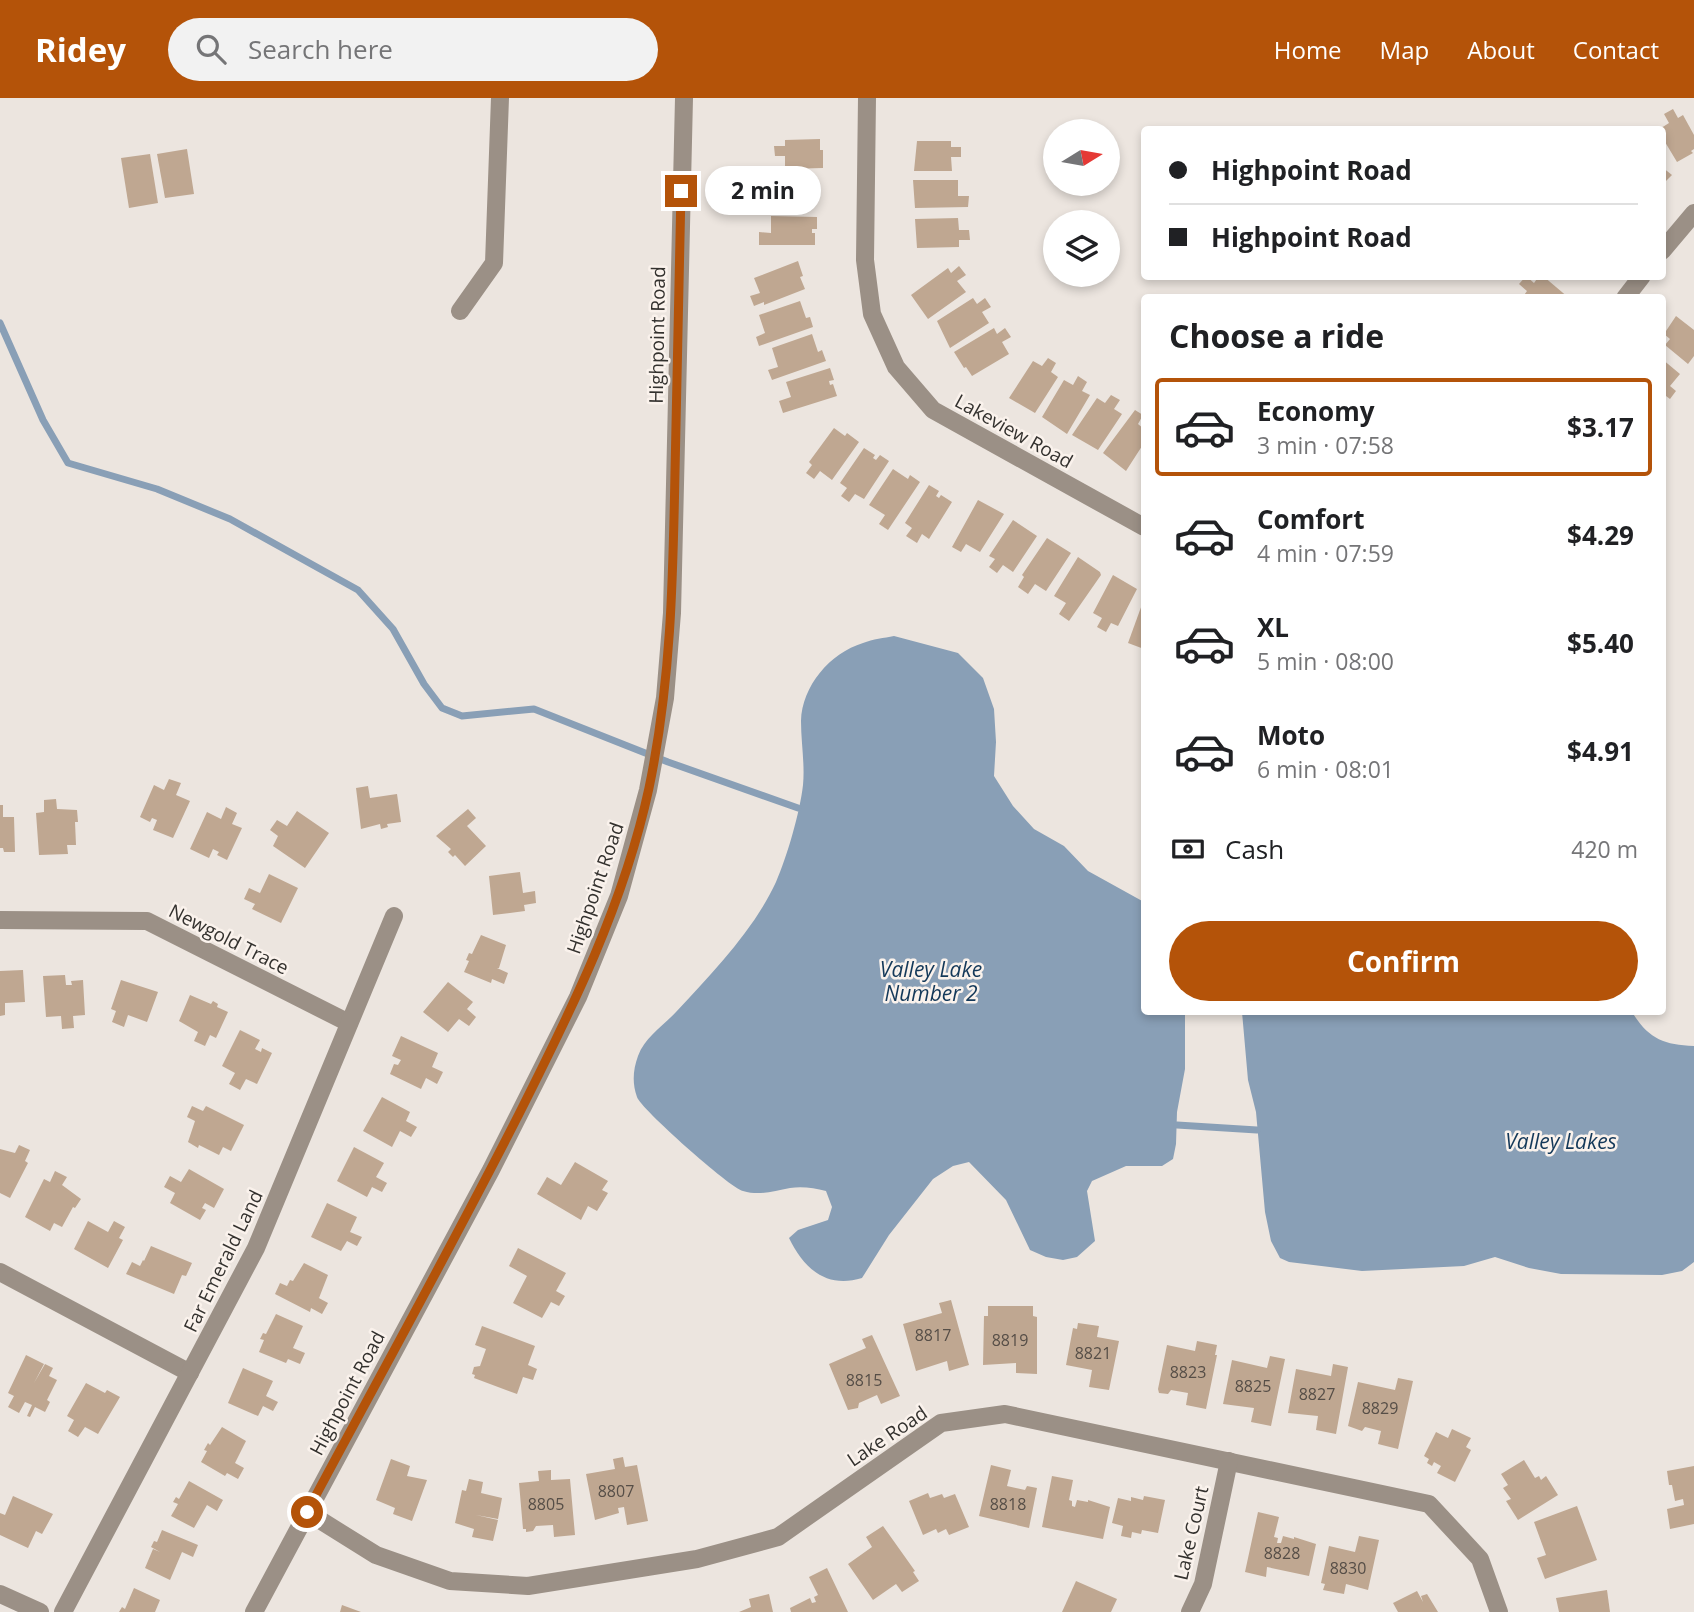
<!DOCTYPE html>
<meta charset="utf-8">
<style>
body{margin:0;font-family:"Open Sans",sans-serif;background:#f2f2f2;color:#202124;height:100vh;display:flex;flex-direction:column;font-size:26px;white-space:nowrap}
*{box-sizing:border-box;margin:0}
p{font-size:23px;color:#757577}
.icon{flex:none;width:38px;height:38px;fill:none;stroke:currentColor;stroke-width:2;stroke-linecap:round;stroke-linejoin:round}
.map{position:relative;flex:1;overflow:hidden}
.drawer{position:absolute;left:1141px;top:196px;width:525px;height:721px;display:flex;flex-direction:column;background:#fff;border-radius:7px;box-shadow:0 4px 10px #0003}
.drawer>*{flex:none}
.guide{position:absolute;left:1141px;top:28px;width:525px;height:154px;border-radius:7px;box-shadow:0 4px 10px #0003;display:grid;align-content:center;height:154px;padding:0 28px;background:#fff}
.needle{width:46px;rotate:79deg}
.fabs{position:absolute;left:1043px;top:21px;display:grid;gap:14px}
.fabs a{display:grid;place-items:center;width:77px;height:77px;border-radius:50%;background:#fff;box-shadow:0 4px 10px #0003;font-size:35px}
.end{position:absolute;width:32px;height:32px;margin:-16px;border:9px solid #b45309;background:#fff;box-shadow:0 0 0 4px #fff}
.from{border-radius:50%}
.bubble{position:absolute;height:49px;border-radius:24px;background:#fff;box-shadow:0 4px 10px #0003;font-size:23px;font-weight:700;line-height:49px;text-align:center}
.guide b{display:flex;align-items:center;gap:24px;height:66px;font-size:26px}
.guide b+b{border-top:2px solid #e0e0e0}
.guide i{width:18px;height:18px;background:#202124}
ul{padding:0;list-style:none}
li{display:flex;align-items:center;gap:21px;height:98px;margin:0 14px 10px;padding:0 14px;border:4px solid transparent;border-radius:7px}
li div{flex:1}
li b{display:block;font-size:26px}
li em{font-style:normal;font-weight:700}
li.active{border-color:#b45309}
li>.icon{width:63px;height:63px;stroke-width:1.5}
h2{padding:0 28px;font-size:32px;line-height:84px}
.pay{display:flex;align-items:center;gap:18px;height:77px;padding:0 28px;font-size:26px}
.pay p{margin-inline-start:auto}
.action{display:flex;gap:14px;margin-top:auto;padding:14px 28px}
.action a{flex:1;height:80px;border-radius:42px;background:#b45309;color:#fff;font-size:28px;font-weight:700;line-height:80px;text-align:center}
header{display:flex;align-items:center;gap:42px;box-sizing:border-box;height:98px;padding:0 35px;background:#b45309;color:#fff}
header strong{font-size:33px}
nav{display:flex;gap:38px;margin-inline-start:auto;font-size:24px}
.search{width:490px;height:63px;background:#f2f2f2;display:flex;align-items:center;gap:18px;box-sizing:border-box;padding:0 24px;border-radius:38px;color:#757577;font-size:26px}
.map>svg:first-child{display:block}
</style>
<header>
<strong>Ridey</strong>
<div class="search"><svg class="icon" aria-label="search" viewBox="0 0 24 24"><circle cx="10" cy="10" r="6"/><path d="M15 15l6 6"/></svg>Search here</div>
<nav><a>Home</a><a>Map</a><a>About</a><a>Contact</a></nav>
</header>
<div class="map">
<svg width="1694" height="1514" viewBox="0 0 1694 1514">
<rect width="100%" height="100%" fill="#ece5df"/>
<g fill="#899fb6">
<path d="M894,538L958,555L983,580L994,611L996,644L994,678L1013,708L1034,731L1064,748L1088,773L1144,804V914H1185V971L1177,1014L1176,1046L1173,1061L1162,1068H1126L1092,1083L1087,1093L1095,1143L1077,1159L1063,1162L1046,1159L1030,1152L1006,1102L969,1064L953,1068L933,1081L889,1137L862,1180C827,1191 804,1171 789,1140L798,1132L828,1122L832,1109L826,1093C814,1090 802,1088 790,1090C773,1093 760,1098 743,1093C730,1090 640,1010 637,999C632,985 633,972 638,958C645,939 663,928 676,914C712,875 754,832 776,784C787,759 800,714 803,687C805,666 801,644 801,623C802,588 830,555 863,545C873,541 884,540 894,538Z"/>
<path d="M1242,914H1632C1648,940 1663,947 1694,948V1164L1682,1173L1662,1177L1561,1176L1529,1170L1495,1159L1464,1168L1362,1173L1289,1164L1280,1160L1271,1143L1265,1114L1256,1014L1248,982Z"/>
</g>
<g fill="none" stroke-linecap="round" stroke-linejoin="round">
<g stroke="#899fb6" stroke-width="7">
<polyline points="0,225 43,322 68,365 157,391 230,421 358,492 393,531 424,586 442,610 462,618 534,611 668,664 798,710"/>
<polyline points="1177,1027 1257,1032"/>
</g>
</g>
<g fill="#bfa791">
<polygon points="1673,11 1678,20 1683,17 1694,37 1694,51 1691,53 1693,55 1677,64 1662,39 1662,32 1658,32 1669,25 1664,16"/>
<polygon points="820,41 820,52 823,52 823,70 785,71 785,58 775,58 774,48 785,48 785,42"/>
<polygon points="917,43 951,43 951,49 961,49 961,59 951,59 952,73 914,73"/>
<polygon points="187,51 194,96 165,100 157,56"/>
<polygon points="150,56 158,105 129,110 121,60"/>
<polygon points="1662,69 1672,77 1662,87"/>
<polygon points="780,79 818,80 818,98 815,98 814,108 780,107 780,99 769,99 770,89 780,89"/>
<polygon points="913,82 958,82 958,98 969,98 968,109 915,110"/>
<polygon points="771,118 817,119 817,131 812,131 812,135 815,135 815,147 759,147 759,134 771,135"/>
<polygon points="958,120 959,132 969,132 970,142 959,142 959,149 917,150 915,121"/>
<polygon points="798,163 803,178 800,179 805,191 764,207 764,204 754,208 750,198 760,195 754,180"/>
<polygon points="959,168 966,177 957,183 966,194 928,221 911,197 948,170 951,175"/>
<polygon points="1526,178 1534,185 1539,178 1543,178 1569,200 1522,200 1527,193 1519,186"/>
<polygon points="973,200 977,206 985,200 991,209 982,214 989,225 950,250 937,223"/>
<polygon points="800,203 806,220 810,219 813,229 759,248 756,239 765,235 759,217"/>
<polygon points="1676,218 1694,232 1694,258 1688,266 1665,247 1670,241 1664,236"/>
<polygon points="994,230 997,236 1005,230 1011,239 1002,244 1009,256 972,278 966,269 964,270 954,254"/>
<polygon points="812,236 818,254 822,252 826,263 772,282 768,272 778,269 772,250"/>
<polygon points="1048,260 1056,265 1051,274 1058,279 1035,315 1009,300 1033,263 1042,268"/>
<polygon points="1662,261 1680,276 1670,288 1676,293 1670,301 1662,295"/>
<polygon points="830,270 834,282 829,283 830,287 833,286 837,298 783,315 779,303 791,299 786,284"/>
<polygon points="1078,278 1087,284 1082,293 1090,297 1067,336 1042,319 1064,282 1073,287"/>
<polygon points="1111,297 1120,302 1114,311 1122,316 1098,352 1072,337 1097,300 1105,305"/>
<polygon points="1135,312 1143,317 1138,326 1144,331 1144,345 1126,373 1103,355"/>
<polygon points="834,330 845,338 847,335 859,344 832,382 820,373 814,381 806,375 812,367 809,364"/>
<polygon points="864,350 875,357 873,360 876,362 880,357 889,363 864,401 855,396 849,404 841,398 847,390 840,385"/>
<polygon points="893,371 908,381 910,377 920,384 888,432 879,426 885,417 869,407"/>
<polygon points="929,387 939,393 936,398 939,400 941,397 952,404 929,441 922,436 917,445 906,438 912,430 905,425"/>
<polygon points="978,402 1004,416 980,454 966,446 961,454 952,449"/>
<polygon points="1013,422 1037,438 1013,474 1003,467 997,475 989,469 995,461 989,458"/>
<polygon points="1047,440 1071,455 1046,493 1035,486 1028,496 1018,489 1024,479 1022,477"/>
<polygon points="1078,459 1100,474 1101,477 1069,523 1059,516 1066,505 1054,498"/>
<polygon points="1113,477 1137,491 1118,528 1111,525 1106,534 1097,529 1102,520 1093,515"/>
<polygon points="1144,501 1144,551 1128,545"/>
<polygon points="169,681 181,685 176,697 190,703 173,740 153,732 157,722 152,720 150,724 140,719 154,687 164,692"/>
<polygon points="368,688 370,700 397,696 401,724 387,726 388,729 381,731 380,726 361,731 356,690"/>
<polygon points="56,701 57,711 77,712 78,724 75,724 76,747 67,747 68,756 39,757 36,715 44,714 44,702"/>
<polygon points="0,707 3,707 3,719 14,719 15,754 4,754 3,750 0,750"/>
<polygon points="226,709 237,715 232,726 242,730 227,762 217,757 219,754 213,751 209,760 190,751 207,714 221,721"/>
<polygon points="468,711 476,720 467,728 486,748 465,768 455,757 453,759 448,754 451,751 436,738"/>
<polygon points="297,713 329,735 305,770 273,748 278,738 270,732 277,722 287,728"/>
<polygon points="520,774 523,795 535,793 536,805 524,807 525,813 493,817 489,778"/>
<polygon points="269,776 298,790 281,825 252,811 255,806 244,801 249,790 260,795"/>
<polygon points="481,837 506,847 499,870 497,870 508,875 504,886 492,881 491,885 464,874 469,863 466,862 469,855 472,856"/>
<polygon points="23,872 25,904 5,905 5,917 0,918 0,873"/>
<polygon points="65,877 66,887 72,887 71,883 83,882 85,917 73,918 74,930 62,931 61,918 46,919 43,878"/>
<polygon points="121,882 158,894 147,924 128,917 124,929 112,924 116,913 111,911"/>
<polygon points="448,884 473,904 467,911 476,919 469,928 459,921 448,934 423,914"/>
<polygon points="190,897 211,906 213,903 218,906 217,909 228,914 216,940 210,937 205,948 194,943 198,934 179,923"/>
<polygon points="240,932 260,942 255,951 261,954 262,950 272,955 257,986 246,981 240,992 229,986 235,975 222,968"/>
<polygon points="401,938 438,955 432,969 443,974 437,986 426,980 421,991 390,976 394,966 398,967 401,962 392,958"/>
<polygon points="382,999 410,1014 406,1023 417,1029 411,1039 400,1033 392,1049 363,1033"/>
<polygon points="192,1008 203,1013 206,1008 244,1027 231,1053 223,1049 219,1057 199,1047 198,1050 188,1044 195,1023 187,1019"/>
<polygon points="19,1047 30,1052 25,1063 28,1065 10,1100 0,1095 0,1051 15,1055"/>
<polygon points="354,1049 384,1065 376,1079 387,1085 382,1094 372,1089 367,1099 337,1083"/>
<polygon points="575,1064 608,1083 602,1092 608,1095 597,1113 588,1108 581,1122 537,1096 547,1079 561,1087"/>
<polygon points="189,1071 224,1091 214,1110 205,1105 202,1110 206,1112 200,1122 170,1105 175,1095 164,1089 170,1078 181,1084"/>
<polygon points="55,1073 67,1079 62,1087 81,1101 75,1110 73,1109 62,1129 54,1125 50,1133 25,1119 44,1081 50,1084"/>
<polygon points="327,1105 357,1119 350,1134 362,1139 357,1148 347,1143 341,1153 311,1139"/>
<polygon points="88,1123 108,1134 114,1123 125,1129 119,1140 123,1142 108,1170 74,1151"/>
<polygon points="151,1148 192,1165 186,1178 182,1177 174,1196 126,1176 132,1164 140,1168 143,1162 144,1163"/>
<polygon points="518,1150 566,1175 556,1193 565,1198 559,1208 551,1204 542,1220 513,1205 527,1178 509,1168"/>
<polygon points="304,1165 328,1177 319,1200 317,1199 328,1205 322,1216 311,1210 310,1214 275,1196 280,1185 287,1188 290,1182 293,1183"/>
<polygon points="951,1202 969,1267 949,1273 947,1263 916,1273 903,1226 942,1215 939,1205"/>
<polygon points="988,1208 1033,1208 1033,1218 1037,1219 1037,1276 1016,1275 1016,1265 983,1267 984,1218 988,1218"/>
<polygon points="276,1216 303,1228 293,1250 305,1255 300,1266 288,1261 286,1265 259,1254 264,1242 260,1241 263,1235 266,1236"/>
<polygon points="1078,1225 1099,1228 1097,1239 1119,1243 1109,1292 1089,1289 1092,1272 1066,1267 1073,1230 1077,1231"/>
<polygon points="482,1228 535,1248 528,1267 537,1271 533,1282 523,1279 517,1296 474,1280 475,1277 472,1276 474,1269 480,1268 486,1251 475,1247"/>
<polygon points="872,1237 900,1298 881,1306 877,1297 859,1305 858,1310 848,1312 829,1266 866,1250 862,1241"/>
<polygon points="1197,1243 1217,1247 1215,1257 1217,1257 1206,1311 1186,1307 1188,1295 1171,1292 1168,1296 1159,1295 1158,1291 1167,1247 1195,1253"/>
<polygon points="26,1257 44,1266 34,1285 45,1266 53,1270 49,1278 57,1282 47,1302 50,1304 45,1314 35,1309 30,1319 27,1318 32,1307 25,1304 19,1315 8,1309 14,1298 8,1295"/>
<polygon points="1270,1258 1285,1261 1271,1328 1251,1324 1254,1310 1223,1306 1232,1262 1267,1270"/>
<polygon points="1333,1266 1348,1269 1336,1336 1316,1332 1318,1318 1288,1315 1296,1271 1331,1278"/>
<polygon points="243,1270 273,1283 266,1298 278,1304 273,1313 263,1308 258,1318 228,1305"/>
<polygon points="1398,1280 1413,1283 1398,1351 1378,1346 1381,1333 1365,1329 1362,1333 1348,1328 1358,1284 1395,1292"/>
<polygon points="86,1285 105,1295 107,1292 120,1299 98,1336 85,1329 78,1339 68,1333 74,1322 67,1318"/>
<polygon points="222,1329 246,1343 235,1365 244,1370 238,1381 227,1375 225,1378 201,1364 207,1353 204,1352 208,1345 210,1347"/>
<polygon points="1452,1331 1471,1340 1466,1349 1471,1352 1455,1384 1437,1375 1441,1368 1434,1364 1432,1368 1427,1365 1429,1361 1424,1358 1436,1334 1448,1340"/>
<polygon points="623,1359 625,1369 637,1367 648,1423 627,1427 624,1409 618,1410 619,1415 595,1422 586,1376 615,1371 613,1361"/>
<polygon points="391,1361 410,1368 407,1378 427,1382 412,1423 393,1416 395,1410 376,1402"/>
<polygon points="1524,1362 1535,1380 1539,1378 1541,1382 1546,1378 1558,1397 1518,1422 1506,1403 1511,1401 1503,1390 1508,1387 1501,1376"/>
<polygon points="991,1367 1011,1372 1007,1388 1025,1392 1027,1388 1037,1390 1029,1430 979,1418"/>
<polygon points="1694,1368 1694,1426 1670,1431 1667,1411 1684,1407 1683,1401 1675,1403 1672,1387 1669,1387 1667,1373"/>
<polygon points="551,1372 551,1382 570,1381 575,1437 554,1439 553,1427 536,1428 533,1433 526,1434 526,1431 523,1431 519,1385 539,1383 538,1373"/>
<polygon points="1052,1378 1073,1382 1069,1402 1072,1403 1072,1408 1075,1409 1077,1402 1088,1404 1088,1402 1110,1409 1103,1441 1042,1429"/>
<polygon points="469,1381 483,1384 481,1395 502,1400 498,1421 476,1417 498,1422 493,1443 472,1439 474,1431 455,1425 462,1392 466,1393"/>
<polygon points="189,1383 223,1402 217,1413 207,1407 194,1430 171,1418 178,1406 173,1404 176,1399 179,1401"/>
<polygon points="928,1395 930,1400 942,1396 944,1400 955,1396 969,1429 949,1437 946,1431 938,1435 936,1431 923,1437 909,1403"/>
<polygon points="13,1398 53,1416 42,1436 36,1433 28,1450 0,1437 0,1415 5,1417"/>
<polygon points="1144,1398 1165,1402 1158,1435 1142,1432 1141,1436 1132,1434 1131,1440 1121,1438 1123,1428 1112,1425 1118,1400 1131,1403 1131,1399 1143,1402"/>
<polygon points="1577,1408 1597,1462 1545,1481 1537,1460 1546,1457 1534,1424"/>
<polygon points="1258,1414 1279,1419 1274,1439 1278,1440 1277,1445 1281,1445 1283,1438 1294,1441 1294,1439 1316,1446 1309,1478 1267,1469 1266,1479 1245,1474"/>
<polygon points="883,1428 915,1473 913,1474 919,1483 902,1494 896,1486 873,1502 848,1466 872,1449 866,1439"/>
<polygon points="162,1432 198,1447 193,1459 182,1454 170,1482 145,1470 153,1451 160,1454 151,1449 154,1443 157,1444"/>
<polygon points="1359,1438 1379,1442 1368,1492 1346,1486 1344,1496 1323,1492 1325,1486 1321,1485 1329,1448 1355,1454"/>
<polygon points="827,1470 848,1514 791,1514 790,1510 810,1500 812,1505 816,1504 814,1499 818,1497 809,1479"/>
<polygon points="1076,1483 1117,1501 1111,1514 1062,1514"/>
<polygon points="134,1490 160,1502 155,1514 119,1514 122,1509 125,1511"/>
<polygon points="1607,1492 1610,1514 1559,1514 1556,1500"/>
<polygon points="1417,1493 1423,1504 1421,1498 1427,1496 1438,1514 1398,1514 1393,1505"/>
<polygon points="769,1496 773,1514 739,1514 751,1509 749,1501"/>
<polygon points="342,1507 361,1514 340,1514"/>
</g>
<g fill="none" stroke-linecap="round" stroke-linejoin="round">
<g stroke="#9b9086" stroke-width="18">
<polyline points="867,0 865,162 872,216 896,269 933,312 1144,429"/>
<polyline points="1662,153 1694,115"/>
<polyline points="1625,200 1642,178"/>
<polyline points="460,213 494,165 500,0"/>
<polyline points="0,822 147,823 349,925"/>
<polyline points="0,1174 190,1275"/>
<polyline points="307,1414 376,1457 450,1483 528,1488 697,1461 778,1439 941,1325 1005,1316 1429,1406 1480,1461 1499,1514"/>
<polyline points="0,1496 40,1514"/>
<polyline points="63,1514 256,1150 394,818"/>
<polyline points="254,1514 491,1072 578,899 619,798 648,692 665,600 672,515 684,0"/>
<polyline points="1190,1514 1203,1486 1229,1363"/>
</g>
</g>
<g fill="none" stroke-linecap="round" stroke-linejoin="round">
<path stroke="#b45309" stroke-width="9" d="M307,1414C378,1281 451,1150 519,1016C572,911 624,806 649,690C671,585 673,481 675,374C677,281 679,187 681,93"/>
</g>
<g text-anchor="middle" stroke-width="5" stroke-linejoin="round" paint-order="stroke">
<g font-size="16" fill="#564e47">
<text x="933" y="1243">8817</text>
<text x="1010" y="1248">8819</text>
<text x="1093" y="1261">8821</text>
<text x="1188" y="1280">8823</text>
<text x="864" y="1288">8815</text>
<text x="1253" y="1294">8825</text>
<text x="1317" y="1302">8827</text>
<text x="1380" y="1316">8829</text>
<text x="616" y="1399">8807</text>
<text x="546" y="1412">8805</text>
<text x="1008" y="1412">8818</text>
<text x="1282" y="1461">8828</text>
<text x="1348" y="1476">8830</text>
</g>
<g font-size="19" fill="#33312e" stroke="#faf2ec">
<text transform="translate(657 237) rotate(-89)" y="7">Highpoint Road</text>
<text transform="translate(1014 333) rotate(29)" y="7">Lakeview Road</text>
<text transform="translate(595 790) rotate(-71)" y="7">Highpoint Road</text>
<text transform="translate(229 841) rotate(27)" y="7">Newgold Trace</text>
<text transform="translate(223 1163) rotate(-64)" y="7">Far Emerald Land</text>
<text transform="translate(347 1295) rotate(-62)" y="7">Highpoint Road</text>
<text transform="translate(887 1338) rotate(-34)" y="7">Lake Road</text>
<text transform="translate(1191 1435) rotate(-77)" y="7">Lake Court</text>
</g>
<g font-size="21" font-style="italic" fill="#133859" stroke="#faf2ec">
<text x="931" y="879">Valley Lake<tspan x="931" dy="24">Number 2</tspan></text>
<text x="1561" y="1051">Valley Lakes</text>
</g>
</g>
</svg>
<div class="fabs">
<a><svg class="needle" viewBox="-14 -14 28 28"><path d="M0-13l5 13h-10z" fill="#e53935"/><path d="M0 13l5-13h-10z" fill="#757577"/></svg></a>
<a><svg class="icon" aria-label="layers" viewBox="0 0 24 24"><path d="M12 4l9 5-9 5-9-5zM3 14l9 5 9-5"/></svg></a>
</div>
<i class="end from" style="left:307px;top:1414px"></i>
<i class="end" style="left:681px;top:93px"></i>
<div class="bubble" style="left:705px;top:68px;width:116px">2 min</div>
<div class="guide">
<b><i class="from"></i>Highpoint Road</b>
<b><i></i>Highpoint Road</b>
</div>
<section class="drawer">
<h2>Choose a ride</h2>
<ul>
<li class="active"><svg class="icon" aria-label="car" viewBox="0 0 24 24"><path d="M5 17H2v-5l4-1 3-4h7l3 4 3 1v5h-3M9 17h6M6 11h13"/><circle cx="7" cy="17" r="2"/><circle cx="17" cy="17" r="2"/></svg><div><b>Economy</b><p>3 min · 07:58</p></div><em>$3.17</em></li>
<li><svg class="icon" aria-label="car" viewBox="0 0 24 24"><path d="M5 17H2v-5l4-1 3-4h7l3 4 3 1v5h-3M9 17h6M6 11h13"/><circle cx="7" cy="17" r="2"/><circle cx="17" cy="17" r="2"/></svg><div><b>Comfort</b><p>4 min · 07:59</p></div><em>$4.29</em></li>
<li><svg class="icon" aria-label="car" viewBox="0 0 24 24"><path d="M5 17H2v-5l4-1 3-4h7l3 4 3 1v5h-3M9 17h6M6 11h13"/><circle cx="7" cy="17" r="2"/><circle cx="17" cy="17" r="2"/></svg><div><b>XL</b><p>5 min · 08:00</p></div><em>$5.40</em></li>
<li><svg class="icon" aria-label="car" viewBox="0 0 24 24"><path d="M5 17H2v-5l4-1 3-4h7l3 4 3 1v5h-3M9 17h6M6 11h13"/><circle cx="7" cy="17" r="2"/><circle cx="17" cy="17" r="2"/></svg><div><b>Moto</b><p>6 min · 08:01</p></div><em>$4.91</em></li>
</ul>
<div class="pay"><svg class="icon" aria-label="cash" viewBox="0 0 24 24"><path d="M3 7h18v10H3z"/><circle cx="12" cy="12" r="2"/></svg>Cash<p>420 m</p></div>
<div class="action"><a>Confirm</a></div>
</section>
</div>
